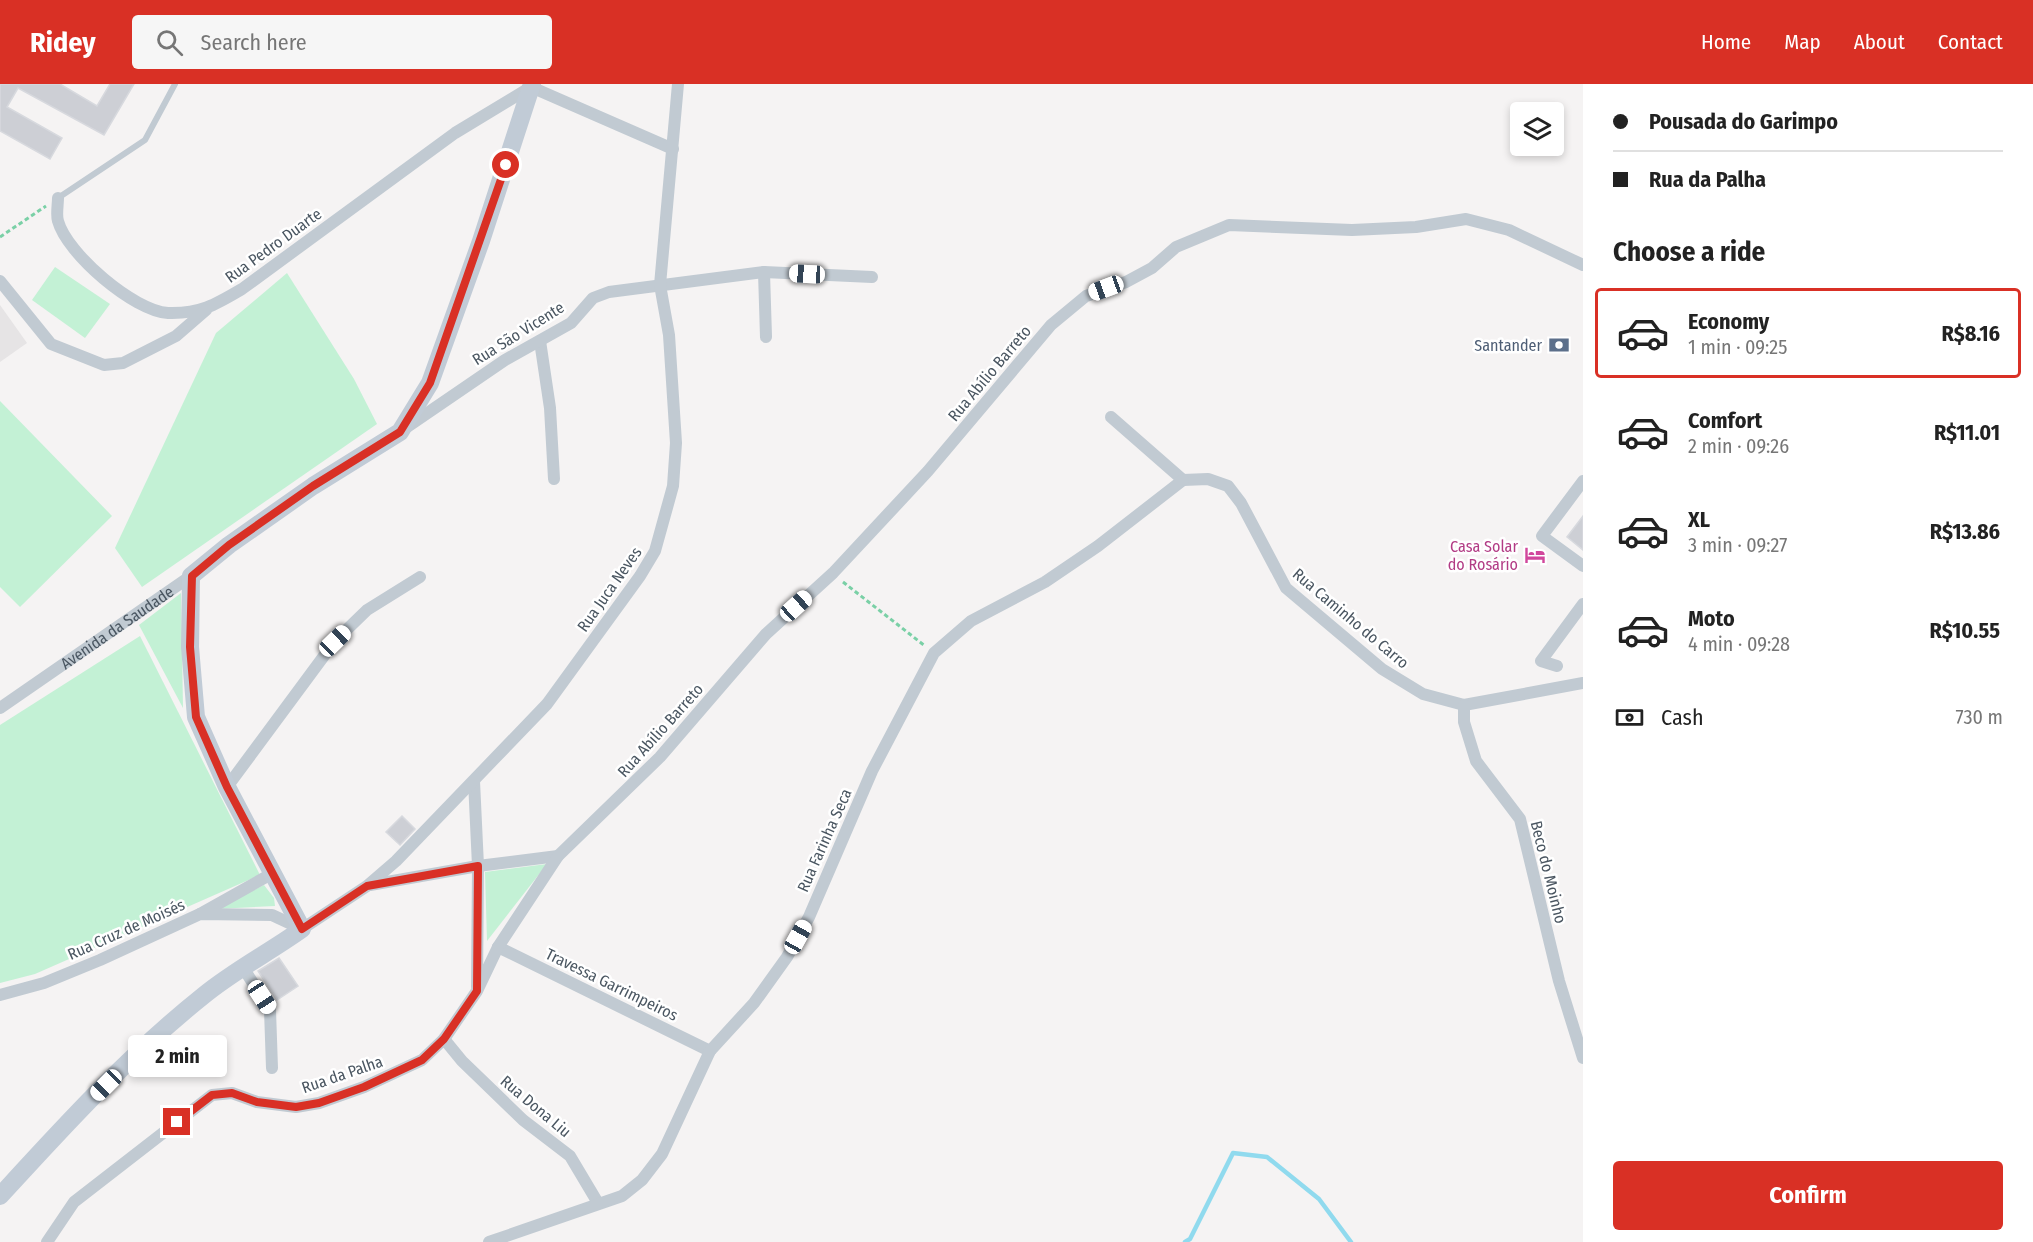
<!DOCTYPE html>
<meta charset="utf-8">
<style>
body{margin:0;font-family:"Fira Sans Condensed",sans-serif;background:#f6f6f6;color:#222;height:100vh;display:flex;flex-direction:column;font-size:22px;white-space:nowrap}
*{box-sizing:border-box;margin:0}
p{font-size:20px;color:#767676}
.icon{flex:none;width:33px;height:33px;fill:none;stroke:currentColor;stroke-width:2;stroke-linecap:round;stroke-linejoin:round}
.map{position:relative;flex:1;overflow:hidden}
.drawer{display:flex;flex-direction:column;background:#fff;width:450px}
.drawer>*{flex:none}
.banner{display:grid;align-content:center;height:132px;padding:0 30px;background:#fff}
.buttons{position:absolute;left:1510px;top:18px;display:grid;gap:12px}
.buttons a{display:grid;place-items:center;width:54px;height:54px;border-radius:6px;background:#fff;box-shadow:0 3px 9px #0003;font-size:30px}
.end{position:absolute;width:27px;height:27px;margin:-14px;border:8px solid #d93025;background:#fff;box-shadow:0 0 0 3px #fff}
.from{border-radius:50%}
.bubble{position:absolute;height:42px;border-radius:6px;background:#fff;box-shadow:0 3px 9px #0003;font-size:20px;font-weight:700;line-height:42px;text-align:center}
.car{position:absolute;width:18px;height:36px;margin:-18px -9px;border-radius:8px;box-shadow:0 0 4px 2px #0007;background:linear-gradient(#fff 24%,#345 0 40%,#fff 0 76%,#345 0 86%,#fff 0)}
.banner b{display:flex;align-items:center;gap:21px;height:57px;font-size:22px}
.banner b+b{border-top:2px solid #e0e0e0}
.banner i{width:15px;height:15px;background:#222}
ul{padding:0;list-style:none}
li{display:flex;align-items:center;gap:18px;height:90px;margin:0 12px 9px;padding:0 18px;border:3px solid transparent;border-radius:6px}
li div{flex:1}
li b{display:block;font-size:22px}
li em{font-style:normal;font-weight:700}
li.active{border-color:#d93025}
li>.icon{width:54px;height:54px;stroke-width:1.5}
h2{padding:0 30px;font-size:27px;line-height:72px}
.pay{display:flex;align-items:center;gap:15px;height:66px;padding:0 30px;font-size:22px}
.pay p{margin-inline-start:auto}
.primary-button{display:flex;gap:12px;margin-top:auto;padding:12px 30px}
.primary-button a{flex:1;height:69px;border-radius:6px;background:#d93025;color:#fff;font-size:24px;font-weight:700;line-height:69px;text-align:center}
header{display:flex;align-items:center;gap:36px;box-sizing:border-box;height:84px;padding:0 30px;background:#d93025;color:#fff}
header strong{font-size:28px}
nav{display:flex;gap:33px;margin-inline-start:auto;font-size:21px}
.search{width:420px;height:54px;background:#f6f6f6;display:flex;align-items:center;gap:15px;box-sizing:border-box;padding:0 21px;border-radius:6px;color:#767676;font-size:22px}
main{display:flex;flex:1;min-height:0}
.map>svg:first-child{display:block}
</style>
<header>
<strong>Ridey</strong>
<div class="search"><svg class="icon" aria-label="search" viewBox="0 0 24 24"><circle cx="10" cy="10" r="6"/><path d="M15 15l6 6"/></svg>Search here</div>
<nav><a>Home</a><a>Map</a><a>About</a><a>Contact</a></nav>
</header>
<main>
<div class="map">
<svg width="1583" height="1158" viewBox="0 0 1583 1158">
<rect width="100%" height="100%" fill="#f5f3f3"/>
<polygon fill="#e6e4e5" points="0,221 27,259 0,278"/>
<g fill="#c3f1d5">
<polygon points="55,183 110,220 85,254 32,216"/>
<polygon points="287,189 354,295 377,340 142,503 115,464 216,249"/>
<polygon points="0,317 112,432 20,523 0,503"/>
<polygon points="181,509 183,624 139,541"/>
<polygon points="140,552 260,791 35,890 0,899 0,641"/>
<polygon points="547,780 487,857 485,788"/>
<polygon points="264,801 274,814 275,822 216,825"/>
</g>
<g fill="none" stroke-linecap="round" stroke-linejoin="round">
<polyline stroke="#90daee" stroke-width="4.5" points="1185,1158 1190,1155 1233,1069 1267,1073 1319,1115 1351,1158"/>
</g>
<g fill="#cdcfd5" stroke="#d7d9de" stroke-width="1.5">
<polygon points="0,0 60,0 97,22 110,0 134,0 104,51 18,4 7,23 62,54 50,75 0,47"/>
<polygon points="1583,432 1583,466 1567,453"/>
<polygon points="402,732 415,745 400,761 386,748"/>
<polygon points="279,874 298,902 277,916 258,887"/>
</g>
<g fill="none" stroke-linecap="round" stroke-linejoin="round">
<g stroke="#7ad0a6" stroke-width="3" stroke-dasharray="4.5 3" stroke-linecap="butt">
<polyline points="0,153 46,122"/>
<polyline points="843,498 925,562"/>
</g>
<polyline stroke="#c1cad2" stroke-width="6" points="58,114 145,56 175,0"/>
<g stroke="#c1cad2" stroke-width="12">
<path d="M58,114C58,121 56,131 58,137C67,170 134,227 168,229C200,230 215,221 242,205L455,49L531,3L673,65"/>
<polyline points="764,188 766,253"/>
<polyline points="0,197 51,260 104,281 123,279 176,252 206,226"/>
<polyline points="540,257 550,324 554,395"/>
<polyline points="1111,333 1183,396"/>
<polyline points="407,343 505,276 571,239 593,214 609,208 764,188 872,193"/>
<polyline points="1183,396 1208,395 1228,402 1241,419 1286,504 1382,585 1423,610 1464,621 1583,599"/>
<polyline points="1583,397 1542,452 1583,482"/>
<polyline points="1557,582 1541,577 1583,520"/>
<polyline points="1464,621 1464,638 1476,677 1520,735 1559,897 1583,974"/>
<path id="s1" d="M0,624L191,492"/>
<polyline points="474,697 478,782 477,903"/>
<polyline points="227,703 335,557 367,526 420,493"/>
<polyline points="370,801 478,782 558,772"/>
<polyline points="200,830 273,789"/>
<polyline points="498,863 710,967"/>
<polyline points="244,885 270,926 272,984"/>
<polyline points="0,911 44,899 100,876 200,830 272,831 302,845 367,802 396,777 547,620 640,492 655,467 673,402 676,359 669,251 660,201 678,0"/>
<polyline points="444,955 462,977 523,1036 570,1072 598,1119"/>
<polyline points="47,1158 74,1118 212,1011 232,1009 257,1018 296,1023 319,1019 364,1003 422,976 444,955 477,907 498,863 558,772 660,673 766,550 833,489 928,387 1051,241 1086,212 1126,198 1152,184 1176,163 1229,141 1352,146 1416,143 1466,135 1509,146 1583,181"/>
<polyline points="489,1158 622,1112 642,1096 662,1070 710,967 754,919 787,873 809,833 872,687 934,569 971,537 1045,498 1098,462 1183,396"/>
</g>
<path stroke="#c1cbd6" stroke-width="18" d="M0,1112C64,1042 129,971 203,912C233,887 270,868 302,845L227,703L196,633L190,563L191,492L229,461L313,402L400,348L430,299L481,157L532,0"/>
</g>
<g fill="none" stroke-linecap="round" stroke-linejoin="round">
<polyline stroke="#d93025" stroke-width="8" points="177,1038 212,1011 232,1009 257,1018 296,1023 319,1019 364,1003 422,976 444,955 477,907 478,782 367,802 302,845 227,703 196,633 190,563 192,492 229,461 313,402 400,348 430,299 506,81"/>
</g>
<defs>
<g id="bank-bare" transform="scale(1.62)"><path d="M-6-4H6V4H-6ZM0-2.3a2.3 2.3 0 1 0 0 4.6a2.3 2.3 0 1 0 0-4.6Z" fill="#5c6f8a" stroke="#fff" stroke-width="2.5" paint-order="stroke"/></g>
<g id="hotel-bare" transform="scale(1.62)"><path d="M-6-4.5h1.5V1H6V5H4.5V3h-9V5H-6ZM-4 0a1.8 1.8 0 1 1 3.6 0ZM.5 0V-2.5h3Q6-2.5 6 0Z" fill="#d1479c" stroke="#fff" stroke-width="2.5" paint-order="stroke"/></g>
</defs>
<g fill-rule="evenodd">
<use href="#bank-bare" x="1559" y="261"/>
<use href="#hotel-bare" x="1535" y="471"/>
</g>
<g text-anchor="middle" stroke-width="5" stroke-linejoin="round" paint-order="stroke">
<g font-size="16" fill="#4a5661" stroke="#fff">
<text transform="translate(273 161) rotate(-36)" y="6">Rua Pedro Duarte</text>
<text transform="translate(518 249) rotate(-32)" y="6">Rua São Vicente</text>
<text transform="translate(989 289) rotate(-50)" y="6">Rua Abílio Barreto</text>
<text transform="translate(609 505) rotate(-55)" y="6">Rua Juca Neves</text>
<text transform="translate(1351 534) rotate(40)" y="6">Rua Caminho do Carro</text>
<text dy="6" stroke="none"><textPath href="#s1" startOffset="142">Avenida da Saudade</textPath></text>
<text transform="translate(660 646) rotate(-48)" y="6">Rua Abílio Barreto</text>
<text transform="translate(824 756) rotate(-66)" y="6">Rua Farinha Seca</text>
<text transform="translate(1549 788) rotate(76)" y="6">Beco do Moinho</text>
<text transform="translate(126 845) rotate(-24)" y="6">Rua Cruz de Moisés</text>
<text transform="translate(612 900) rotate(26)" y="6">Travessa Garrimpeiros</text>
<text transform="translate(342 990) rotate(-19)" y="6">Rua da Palha</text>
<text transform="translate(536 1022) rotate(40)" y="6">Rua Dona Liu</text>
</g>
<g font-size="16" fill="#4e5e75" stroke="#fff" text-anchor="end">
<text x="1542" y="267">Santander</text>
</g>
<g font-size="16" fill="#b23c85" stroke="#fff" text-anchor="end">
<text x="1518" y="468">Casa Solar<tspan x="1518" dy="18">do Rosário</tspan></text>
</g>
</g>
</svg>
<div class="buttons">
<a><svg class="icon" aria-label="layers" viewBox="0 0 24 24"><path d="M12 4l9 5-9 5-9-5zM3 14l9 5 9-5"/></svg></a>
</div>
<i class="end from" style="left:506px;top:81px"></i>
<i class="end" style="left:177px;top:1038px"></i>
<div class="bubble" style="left:128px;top:951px;width:99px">2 min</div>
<i class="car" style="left:807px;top:190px;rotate:273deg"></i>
<i class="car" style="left:1106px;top:204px;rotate:250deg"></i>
<i class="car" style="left:796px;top:522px;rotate:48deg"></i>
<i class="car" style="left:335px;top:557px;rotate:46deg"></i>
<i class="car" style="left:798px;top:853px;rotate:29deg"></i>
<i class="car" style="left:262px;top:913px;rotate:147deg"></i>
<i class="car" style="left:106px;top:1001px;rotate:225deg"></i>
</div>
<section class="drawer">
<div class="banner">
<b><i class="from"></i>Pousada do Garimpo</b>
<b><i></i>Rua da Palha</b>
</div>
<h2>Choose a ride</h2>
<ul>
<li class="active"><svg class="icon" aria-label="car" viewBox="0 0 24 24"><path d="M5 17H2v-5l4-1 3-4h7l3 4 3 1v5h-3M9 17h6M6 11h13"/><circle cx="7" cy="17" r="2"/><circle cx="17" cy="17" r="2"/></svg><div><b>Economy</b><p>1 min · 09:25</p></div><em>R$8.16</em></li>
<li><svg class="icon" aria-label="car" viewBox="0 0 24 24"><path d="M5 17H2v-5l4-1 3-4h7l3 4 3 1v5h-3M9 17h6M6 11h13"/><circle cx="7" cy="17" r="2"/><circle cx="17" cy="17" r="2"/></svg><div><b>Comfort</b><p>2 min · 09:26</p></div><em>R$11.01</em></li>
<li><svg class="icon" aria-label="car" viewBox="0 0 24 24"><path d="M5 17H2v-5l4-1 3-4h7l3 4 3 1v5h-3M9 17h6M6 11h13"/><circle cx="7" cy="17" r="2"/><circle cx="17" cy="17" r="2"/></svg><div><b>XL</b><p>3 min · 09:27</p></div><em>R$13.86</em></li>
<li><svg class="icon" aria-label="car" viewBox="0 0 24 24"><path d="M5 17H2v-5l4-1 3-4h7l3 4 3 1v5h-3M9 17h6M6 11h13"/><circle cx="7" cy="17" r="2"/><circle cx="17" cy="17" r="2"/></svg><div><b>Moto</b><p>4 min · 09:28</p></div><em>R$10.55</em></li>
</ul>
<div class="pay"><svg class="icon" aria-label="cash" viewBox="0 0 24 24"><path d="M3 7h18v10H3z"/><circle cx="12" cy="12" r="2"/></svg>Cash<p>730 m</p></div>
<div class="primary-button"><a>Confirm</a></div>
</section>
</main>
